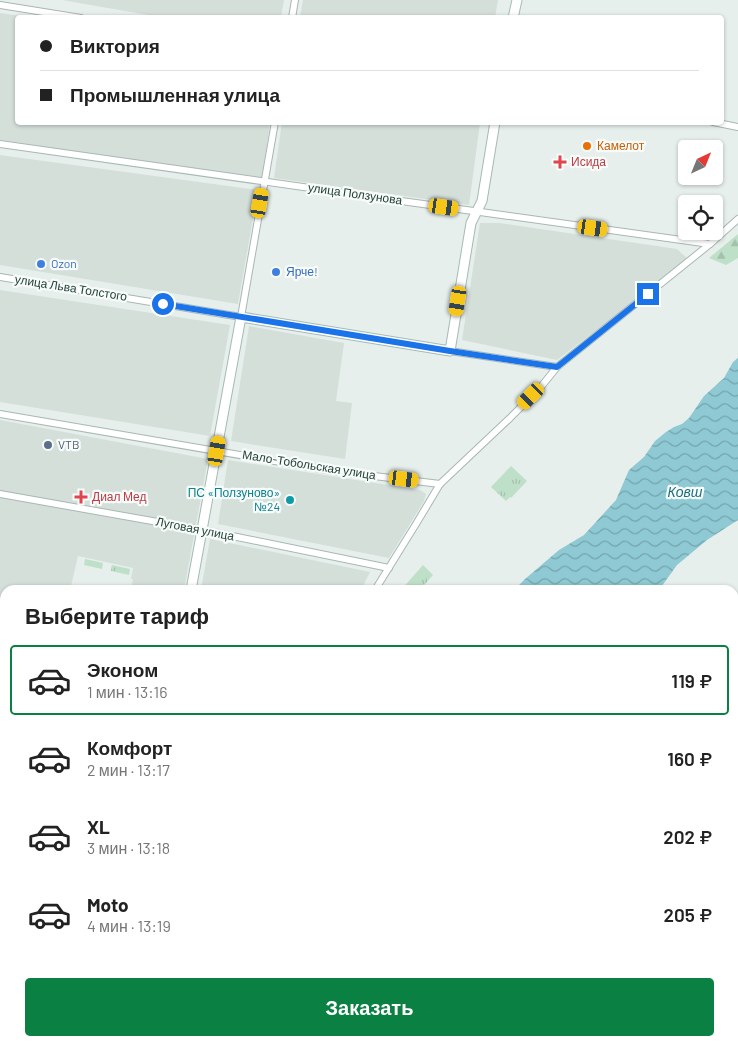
<!DOCTYPE html>
<html lang="ru">
<meta charset="utf-8">
<style>
body{margin:0;font-family:Barlow,sans-serif;background:#f2f2f2;color:#222;height:100vh;display:flex;flex-direction:column;font-size:19px;white-space:nowrap}
*{box-sizing:border-box;margin:0}
p{font-size:16px;color:#767676}
.icon{flex:none;width:28px;height:28px;fill:none;stroke:currentColor;stroke-width:2;stroke-linecap:round;stroke-linejoin:round}
.map{position:relative;flex:1;overflow:hidden}
.drawer{position:absolute;left:0px;top:585px;width:739px;height:461px;display:flex;flex-direction:column;background:#fff;border-radius:15px 15px 0 0;box-shadow:0 1px 4px #0004}
.drawer>*{flex:none}
.guide{position:absolute;left:15px;top:15px;width:709px;height:110px;border-radius:5px;box-shadow:0 1px 4px #0004;display:grid;align-content:center;height:110px;padding:0 25px;background:#fff}
.needle{width:32px;rotate:43deg}
.buttons{position:absolute;left:678px;top:140px;display:grid;gap:10px}
.buttons a{display:grid;place-items:center;width:45px;height:45px;border-radius:5px;background:#fff;box-shadow:0 1px 4px #0004;font-size:25px}
.end{position:absolute;width:22px;height:22px;margin:-11px;border:6px solid #1a73e8;background:#fff;box-shadow:0 0 0 2px #fff}
.from{border-radius:50%}
.car{position:absolute;width:15px;height:30px;margin:-15px -8px;border-radius:6px;box-shadow:0 0 4px 1px #0007;background:linear-gradient(#f5c518 24%,#345 0 40%,#f5c518 0 76%,#345 0 86%,#f5c518 0)}
.guide b{display:flex;align-items:center;gap:18px;height:48px;font-size:19px}
.guide b+b{border-top:1px solid #e0e0e0}
.guide i{width:12px;height:12px;background:#222}
ul{padding:0;list-style:none}
li{display:flex;align-items:center;gap:15px;height:70px;margin:0 10px 8px;padding:0 15px;border:2px solid transparent;border-radius:5px}
li div{flex:1}
li b{display:block;font-size:19px}
li em{font-style:normal;font-weight:600}
li.active{border-color:#0b8043}
li>.icon{width:45px;height:45px;stroke-width:1.5}
h2{padding:0 25px;font-size:22px;line-height:60px}
.primary-button{display:flex;gap:10px;margin-top:auto;padding:10px 25px}
.primary-button a{flex:1;height:58px;border-radius:5px;background:#0b8043;color:#fff;font-size:20px;font-weight:600;line-height:58px;text-align:center}
.map>svg:first-child{display:block}
</style>
<div class="map">
<svg width="738" height="1046" viewBox="0 0 738 1046">
<defs>
<pattern id="grass-tufts" width="24" height="20" patternUnits="userSpaceOnUse" patternTransform="scale(1.25)"><rect width="24" height="20" fill="#bfe0c8"/><path d="M3 7l-1-3M5 7V3M7 7l1-3M15 17l-1-3M17 17v-4M19 17l1-3" fill="none" stroke="#a4c1ad"/></pattern>
<pattern id="forest-firs" width="22" height="20" patternUnits="userSpaceOnUse" patternTransform="scale(1.25)"><rect width="22" height="20" fill="#bfe0c8"/><path d="M5 1l3.5 6h-7zM16 11l3.5 6h-7z" fill="#a4c1ad"/></pattern>
<pattern id="water-waves" width="16" height="10" patternUnits="userSpaceOnUse" patternTransform="scale(1.25)"><rect width="16" height="10" fill="#8ec9d4"/><path d="M0 5q4-4 8 0t8 0" fill="none" stroke="#74a5ad"/></pattern>
</defs>
<rect width="100%" height="100%" fill="#e6efeb"/>
<g fill="#d4dfda">
<polygon points="62,0 284,0 281,17 165,18"/>
<polygon points="303,0 498,0 495,17 300,17"/>
<polygon points="0,13 27,17 18,18 18,122 270,123 262,179 0,140"/>
<polygon points="282,122 480,123 469,205 274,178"/>
<polygon points="0,155 258,190 238,304 0,265"/>
<polygon points="480,223 499,223 677,249 689,260 557,360 462,340"/>
<polygon points="0,290 230,325 210,436 0,402"/>
<polygon points="249,326 344,343 336,401 352,403 345,459 231,441"/>
<polygon points="0,420 208,459 184,590 131,590 133,579 131,579 133,568 78,556 70,590 5,590 5,616 0,615"/>
<polygon points="228,460 420,490 426,494 424,501 389,558 218,524"/>
<polygon points="210,539 370,572 361,590 201,590"/>
</g>
<g fill="url(#grass-tufts)">
<polygon points="511,466 527,481 511,498 510,497 506,501 491,487"/>
<polygon points="85,559 103,563 102,569 84,565"/>
<polygon points="112,565 130,569 129,575 111,571"/>
<polygon points="423,565 433,575 420,590 401,590"/>
</g>
<g fill="url(#forest-firs)">
<polygon points="738,234 738,258 726,265 709,258"/>
<polygon points="5,703 5,804 0,800 0,706"/>
</g>
<g fill="url(#water-waves)">
<polygon points="738,358 738,520 707,540 677,565 659,590 514,590 525,579 559,550 584,535 616,500 629,470 644,457 655,441 666,432 674,427 682,424 689,418 704,396 724,378 733,362"/>
<polygon points="738,813 738,1046 0,1046 0,1027 5,1026 5,1041 734,1041 734,815"/>
</g>
<g fill="none" stroke-linecap="round" stroke-linejoin="round">
<g stroke="#a8b8b2" stroke-width="8">
<g id="street">
<polyline points="0,5 81,18"/>
<polyline points="292,18 295,0"/>
<polyline points="713,122 738,127"/>
<path d="M0,144C237,177 473,212 710,244"/>
<polyline points="0,277 241,317 275,122"/>
<polyline points="450,351 557,367"/>
<polyline points="0,414 333,471 440,484"/>
<polyline points="0,494 203,530 389,568"/>
<polyline points="375,590 416,524 440,484 510,418 540,388 557,367 710,244 738,219"/>
<polyline points="0,621 5,622"/>
<polyline points="734,681 738,678"/>
</g>
</g>
<g stroke="#a4bbb3" stroke-width="11">
<g id="secondary">
<polyline points="513,18 517,0"/>
<polyline points="191,590 241,317 450,351 471,223 482,201 495,122"/>
<polyline points="0,867 5,866"/>
</g>
</g>
<use href="#street" stroke="#fff" stroke-width="6"/>
<use href="#secondary" stroke="#fff" stroke-width="9"/>
</g>
<g fill="none" stroke-linecap="round" stroke-linejoin="round">
<polyline stroke="#1a73e8" stroke-width="6" points="163,304 450,351 557,367 648,294"/>
</g>
<circle fill="#e8710a" stroke="#f7fbf9" stroke-width="2" cx="587" cy="146" r="5"/>
<g fill="#e0444e" stroke="#f7fbf9" stroke-width="2">
<path d="M557.5 154.5h5v5h5v5h-5v5h-5v-5h-5v-5h5z"/>
<path d="M78.5 489.5h5v5h5v5h-5v5h-5v-5h-5v-5h5z"/>
</g>
<g fill="#3f7fe0" stroke="#f7fbf9" stroke-width="2">
<circle cx="41" cy="264" r="5"/>
<circle cx="276" cy="272" r="5"/>
</g>
<circle fill="#5c6f8a" stroke="#f7fbf9" stroke-width="2" cx="48" cy="445" r="5"/>
<circle fill="#0f9aa8" stroke="#f7fbf9" stroke-width="2" cx="290" cy="500" r="5"/>
<g text-anchor="middle" stroke-width="4.5" stroke-linejoin="round" paint-order="stroke">
<g font-size="12" fill="#c56008" stroke="#f7fbf9" text-anchor="start">
<text x="597" y="150">Камелот</text>
</g>
<g font-size="12" fill="#be3a42" stroke="#f7fbf9" text-anchor="start">
<text x="571" y="166">Исида</text>
<text x="92" y="501">Диал Мед</text>
</g>
<g font-size="12" fill="#24423a" stroke="#f7fbf9">
<text transform="translate(355 194) rotate(8)" y="4">улица Ползунова</text>
<text transform="translate(71 288) rotate(9)" y="4">улица Льва Толстого</text>
<text transform="translate(309 465) rotate(9)" y="4">Мало-Тобольская улица</text>
<text transform="translate(195 529) rotate(11)" y="4">Луговая улица</text>
</g>
<g font-size="12" fill="#366cbe" stroke="#f7fbf9" text-anchor="start">
<text x="51" y="268">Ozon</text>
<text x="286" y="276">Ярче!</text>
</g>
<g font-size="12" fill="#4e5e75" stroke="#f7fbf9" text-anchor="start">
<text x="58" y="449">VTB</text>
</g>
<g font-size="12" fill="#0d838f" stroke="#f7fbf9" text-anchor="end">
<text x="280" y="497">ПС «Ползуново»<tspan x="280" dy="14">№24</tspan></text>
</g>
<g font-size="14" font-style="italic" fill="#1c6f80" stroke="#f7fbf9">
<text x="685" y="497">Ковш</text>
</g>
</g>
</svg>
<div class="buttons">
<a><svg class="needle" viewBox="-14 -14 28 28"><path d="M0-13l5 13h-10z" fill="#e53935"/><path d="M0 13l5-13h-10z" fill="#767676"/></svg></a>
<a><svg class="icon" aria-label="locate" viewBox="0 0 24 24"><circle cx="12" cy="12" r="6"/><path d="M12 2v4M12 18v4M2 12h4M18 12h4"/></svg></a>
</div>
<i class="end from" style="left:163px;top:304px"></i>
<i class="end" style="left:648px;top:294px"></i>
<i class="car" style="left:260px;top:203px;rotate:10deg"></i>
<i class="car" style="left:444px;top:207px;rotate:98deg"></i>
<i class="car" style="left:593px;top:228px;rotate:98deg"></i>
<i class="car" style="left:458px;top:301px;rotate:189deg"></i>
<i class="car" style="left:531px;top:396px;rotate:225deg"></i>
<i class="car" style="left:217px;top:451px;rotate:10deg"></i>
<i class="car" style="left:404px;top:479px;rotate:97deg"></i>
<div class="guide">
<b><i class="from"></i>Виктория</b>
<b><i></i>Промышленная улица</b>
</div>
<section class="drawer">
<h2>Выберите тариф</h2>
<ul>
<li class="active"><svg class="icon" aria-label="car" viewBox="0 0 24 24"><path d="M5 17H2v-5l4-1 3-4h7l3 4 3 1v5h-3M9 17h6M6 11h13"/><circle cx="7" cy="17" r="2"/><circle cx="17" cy="17" r="2"/></svg><div><b>Эконом</b><p>1 мин · 13:16</p></div><em>119 ₽</em></li>
<li><svg class="icon" aria-label="car" viewBox="0 0 24 24"><path d="M5 17H2v-5l4-1 3-4h7l3 4 3 1v5h-3M9 17h6M6 11h13"/><circle cx="7" cy="17" r="2"/><circle cx="17" cy="17" r="2"/></svg><div><b>Комфорт</b><p>2 мин · 13:17</p></div><em>160 ₽</em></li>
<li><svg class="icon" aria-label="car" viewBox="0 0 24 24"><path d="M5 17H2v-5l4-1 3-4h7l3 4 3 1v5h-3M9 17h6M6 11h13"/><circle cx="7" cy="17" r="2"/><circle cx="17" cy="17" r="2"/></svg><div><b>XL</b><p>3 мин · 13:18</p></div><em>202 ₽</em></li>
<li><svg class="icon" aria-label="car" viewBox="0 0 24 24"><path d="M5 17H2v-5l4-1 3-4h7l3 4 3 1v5h-3M9 17h6M6 11h13"/><circle cx="7" cy="17" r="2"/><circle cx="17" cy="17" r="2"/></svg><div><b>Moto</b><p>4 мин · 13:19</p></div><em>205 ₽</em></li>
</ul>
<div class="primary-button"><a>Заказать</a></div>
</section>
</div>
